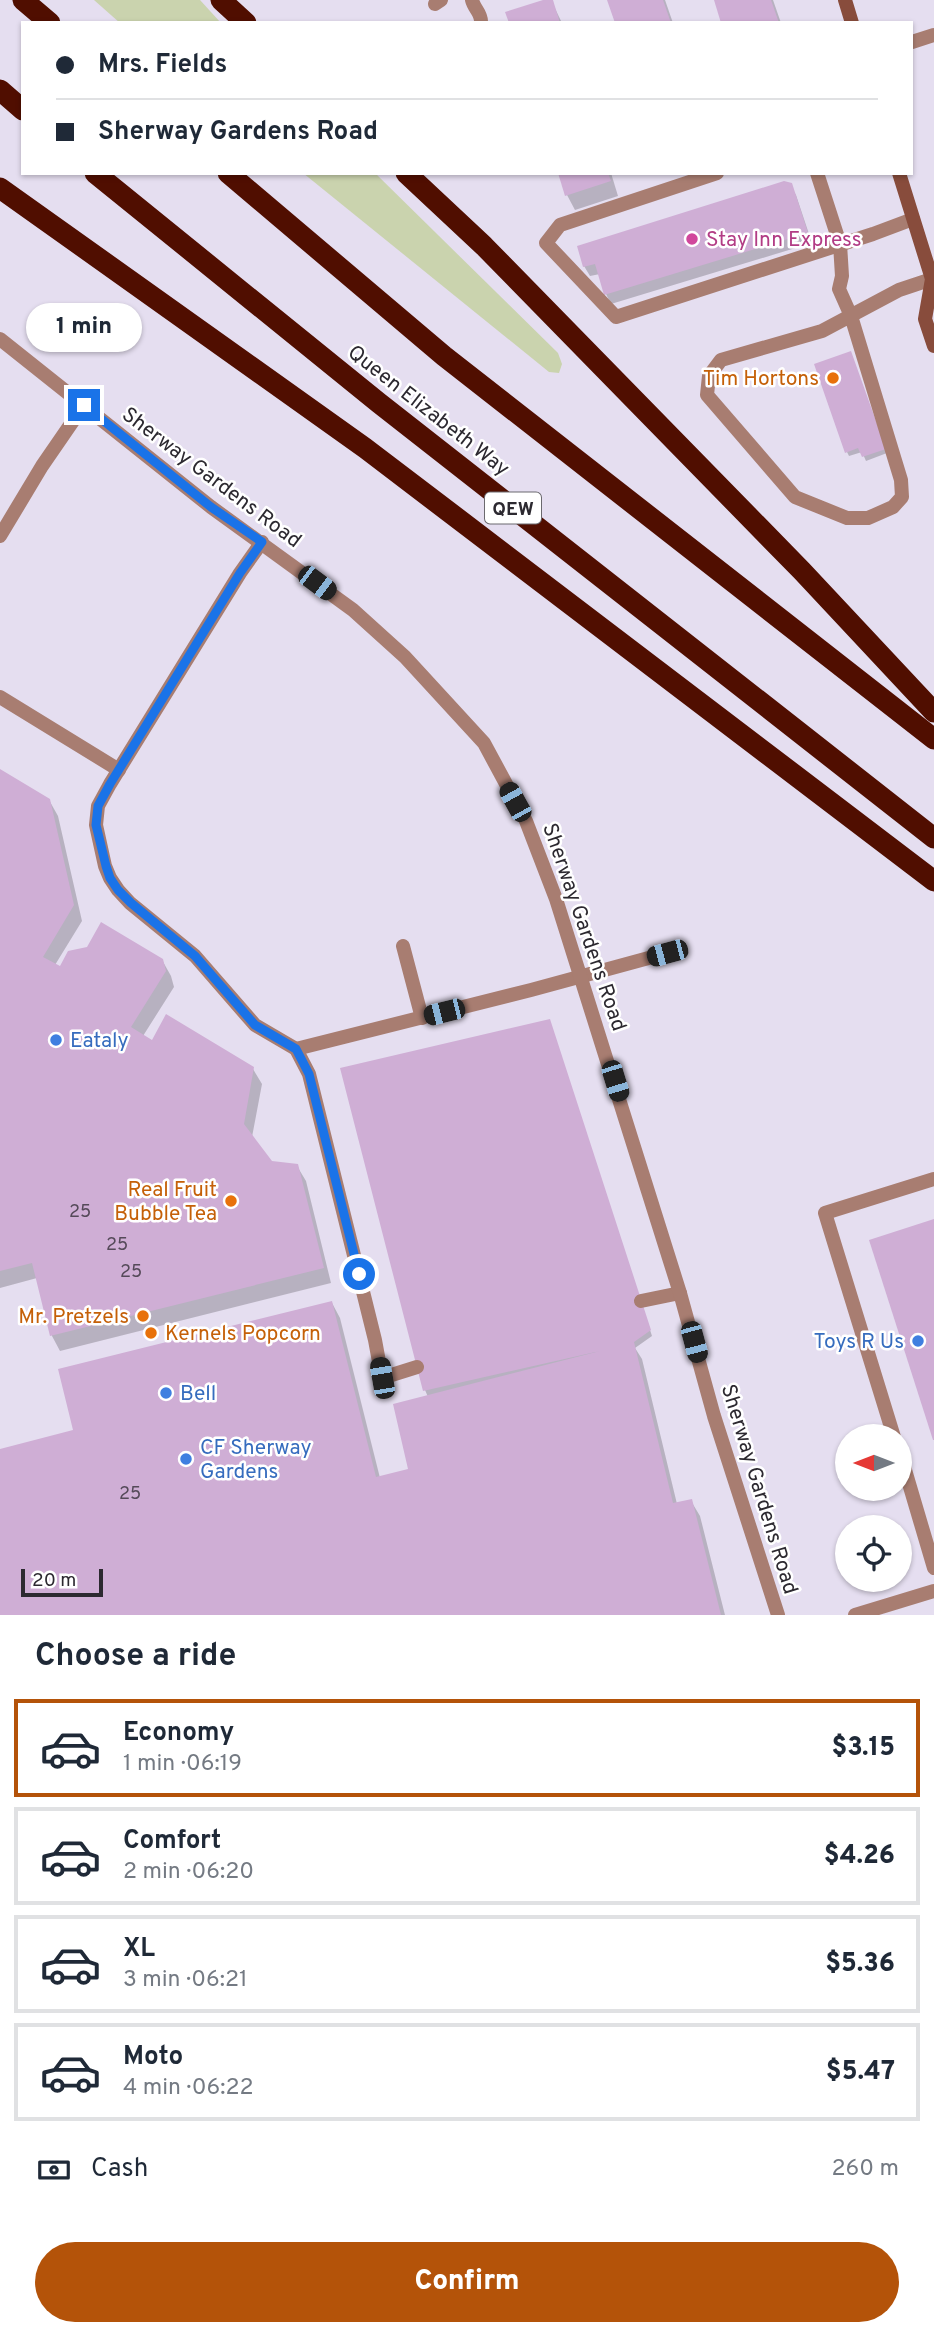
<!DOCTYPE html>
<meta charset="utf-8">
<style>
body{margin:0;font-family:Overpass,sans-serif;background:#f6f6f7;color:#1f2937;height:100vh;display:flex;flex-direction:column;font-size:26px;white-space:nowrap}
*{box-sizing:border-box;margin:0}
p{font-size:23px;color:#747a83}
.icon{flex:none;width:38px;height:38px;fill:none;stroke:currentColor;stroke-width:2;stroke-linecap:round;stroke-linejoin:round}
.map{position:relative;height:1615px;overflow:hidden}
.details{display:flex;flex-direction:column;background:#fff;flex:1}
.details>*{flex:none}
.banner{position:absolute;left:21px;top:21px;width:892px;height:154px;border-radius:0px;box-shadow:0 2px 5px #0004;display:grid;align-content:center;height:154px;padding:0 35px;background:#fff}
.needle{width:46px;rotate:270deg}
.tools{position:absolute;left:835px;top:1424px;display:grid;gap:14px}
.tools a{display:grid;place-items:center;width:77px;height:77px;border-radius:50%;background:#fff;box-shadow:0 2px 5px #0004;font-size:35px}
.scale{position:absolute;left:21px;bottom:18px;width:82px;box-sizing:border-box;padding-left:7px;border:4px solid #2c2930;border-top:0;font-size:19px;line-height:24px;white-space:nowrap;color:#2c2930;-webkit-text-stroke:5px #fff;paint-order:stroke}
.end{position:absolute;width:32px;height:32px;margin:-16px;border:9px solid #1a73e8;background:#fff;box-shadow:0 0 0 4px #fff}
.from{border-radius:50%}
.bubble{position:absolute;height:49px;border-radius:24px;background:#fff;box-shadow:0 2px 5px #0004;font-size:23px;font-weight:800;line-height:49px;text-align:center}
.car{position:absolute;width:21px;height:42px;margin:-21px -10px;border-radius:9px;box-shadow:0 0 5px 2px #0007;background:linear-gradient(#222 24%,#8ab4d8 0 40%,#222 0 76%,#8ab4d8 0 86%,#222 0)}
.banner b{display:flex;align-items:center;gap:24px;height:66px;font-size:26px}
.banner b+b{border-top:2px solid #e0e1e3}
.banner i{width:18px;height:18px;background:#1f2937}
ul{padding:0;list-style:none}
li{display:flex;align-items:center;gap:21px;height:98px;margin:0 14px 10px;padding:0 21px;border:4px solid #e0e1e3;border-radius:0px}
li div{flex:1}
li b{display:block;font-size:26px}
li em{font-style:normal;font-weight:800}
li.active{border-color:#b45309}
li>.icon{width:63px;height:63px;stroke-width:1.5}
h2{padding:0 35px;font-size:32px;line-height:84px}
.pay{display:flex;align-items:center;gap:18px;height:77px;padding:0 35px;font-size:26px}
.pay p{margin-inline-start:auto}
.action{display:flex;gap:14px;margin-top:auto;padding:14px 35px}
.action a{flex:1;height:80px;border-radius:42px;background:#b45309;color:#fff;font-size:28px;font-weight:800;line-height:80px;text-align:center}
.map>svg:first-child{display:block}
</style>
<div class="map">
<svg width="934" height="1615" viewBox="0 0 934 1615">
<rect width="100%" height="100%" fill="#e5def0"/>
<g fill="#cad3ae">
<polygon points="94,0 200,0 221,23 120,23"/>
<polygon points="303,173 375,173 558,353 562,364 559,373 549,372"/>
</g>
<g fill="#0003">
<polygon points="549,0 551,0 562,23 511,23"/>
<polygon points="609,0 665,0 673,23 617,23"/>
<polygon points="716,0 773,0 781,23 723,23"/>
<polygon points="560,173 611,173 618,196 575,210 567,195"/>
<polygon points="790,185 796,195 812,243 611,304 606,294 600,274 590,276 584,266"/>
<polygon points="850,353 887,453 866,461 862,452 849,456 847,452"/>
<polygon points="0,771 49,800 58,816 82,921 55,965 60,968 162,960 171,976 174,987 143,1036 152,1042 253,1069 262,1084 252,1137 271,1162 297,1166 306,1181 331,1283 60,1351 52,1336 37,1278 0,1288"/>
<polygon points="551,1025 652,1336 635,1348 642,1359 677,1504 691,1501 700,1516 725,1615 0,1615 0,1451 75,1432 332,1303 340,1318 380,1478 411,1471 428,1397 425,1390"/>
</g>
<g fill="#cfaed5">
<polygon points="543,0 553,0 560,23 509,23 505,12"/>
<polygon points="607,0 663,0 671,23 615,23"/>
<polygon points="714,0 771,0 779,23 721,23"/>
<polygon points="558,173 608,173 611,181 565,196"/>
<polygon points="784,181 792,183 808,233 604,295 595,264 583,267 577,246"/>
<polygon points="851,351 886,449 862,457 858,448 845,453 814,364"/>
<polygon points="0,769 50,799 74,905 43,957 60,966 68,951 87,947 101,922 163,959 166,971 131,1027 152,1040 166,1014 254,1067 244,1124 272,1161 298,1164 324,1268 50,1336 32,1263 0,1271"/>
<polygon points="550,1019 651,1330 634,1342 673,1503 692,1499 721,1615 0,1615 0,1449 73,1430 58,1369 332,1301 376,1477 408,1469 393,1404 600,1351 423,1391 340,1068"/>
<polygon points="934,1219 934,1440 933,1440 869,1240"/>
</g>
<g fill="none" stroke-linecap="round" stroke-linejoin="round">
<g stroke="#a87d71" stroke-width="14">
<path d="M472,0C474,9 482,13 481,23"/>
<polyline points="435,4 441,0"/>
<polyline points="717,173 560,225 546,243 616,317 873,234 913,219"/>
<polyline points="817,173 840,244 842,276 839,289 851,316 901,480 902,497 893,507 868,518 847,518 795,497 707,395 709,376 721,360 822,331 899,290 932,279"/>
<polyline points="0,536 42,466 84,405"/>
<polyline points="262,542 240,573 110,784 98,806 96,825 105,866 110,878 118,890 130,903 195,956 255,1025 296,1049 309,1074 375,1340 382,1378 417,1367"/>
<polyline points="0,697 119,770"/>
<polyline points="403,946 422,1018"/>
<polyline points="296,1049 531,990 667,953"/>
<polyline points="641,1301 680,1293"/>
<polyline points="894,1437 825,1213 934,1179"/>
<polyline points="900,1453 934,1568"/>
</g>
<polyline stroke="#a87d71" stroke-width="14" points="912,42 934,35"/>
<g stroke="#a87d71" stroke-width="14">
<polyline points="0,339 211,507 353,610 405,657 484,743 526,821 556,899 680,1293 714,1416 778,1615"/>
<polyline points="855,1615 934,1591"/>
</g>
<g stroke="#884c3c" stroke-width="14">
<polyline points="845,0 852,23"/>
<polyline points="899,173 932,279 925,319 934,346"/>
</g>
<g stroke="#500e00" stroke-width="21">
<polyline points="23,0 50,23"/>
<polyline points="221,0 246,23"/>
<polyline points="0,90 23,110"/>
<polyline points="95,173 379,403 934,838"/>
<polyline points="228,173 444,356 934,739"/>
<polyline points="406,173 484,246 802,571 934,712"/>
<polyline points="0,188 365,448 934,881"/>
</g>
</g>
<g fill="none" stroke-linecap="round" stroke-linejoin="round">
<polyline stroke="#1a73e8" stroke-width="9" points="84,405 211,507 262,542 240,573 110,784 98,806 96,825 106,866 110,878 118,890 131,903 195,956 255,1025 296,1049 309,1074 359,1274"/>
</g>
<circle fill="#d1479c" stroke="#fff" stroke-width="2.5" cx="692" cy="239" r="7"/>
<g fill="#e8710a" stroke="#fff" stroke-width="2.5">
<circle cx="833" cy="378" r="7"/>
<circle cx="231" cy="1201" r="7"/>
<circle cx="143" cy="1316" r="7"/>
<circle cx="151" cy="1333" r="7"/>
</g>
<g fill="#3f7fe0" stroke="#fff" stroke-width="2.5">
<circle cx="56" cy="1040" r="7"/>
<circle cx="918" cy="1341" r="7"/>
<circle cx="166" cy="1393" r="7"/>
<circle cx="186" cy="1459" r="7"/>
</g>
<g text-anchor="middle" stroke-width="5" stroke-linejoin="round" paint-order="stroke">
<g font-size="18" fill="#554a59">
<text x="80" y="1217">25</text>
<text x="117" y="1250">25</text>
<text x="131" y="1277">25</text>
<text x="130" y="1499">25</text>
</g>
<rect fill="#fff" stroke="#6b696e" stroke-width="2" x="485" y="492.5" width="56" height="31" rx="5"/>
<g font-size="19" font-weight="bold" fill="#2c2930">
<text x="513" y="515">QEW</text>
</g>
<g font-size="21" fill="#b23c85" stroke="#fff" text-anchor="start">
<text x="706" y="246">Stay Inn Express</text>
</g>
<g font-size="21" fill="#c56008" stroke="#fff" text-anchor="end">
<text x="819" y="385">Tim Hortons</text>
<text x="217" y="1196">Real Fruit<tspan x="217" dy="24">Bubble Tea</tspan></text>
<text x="129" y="1323">Mr. Pretzels</text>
<text x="165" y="1340" text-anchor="start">Kernels Popcorn</text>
</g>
<g font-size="21" fill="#2c2930" stroke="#fff">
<text transform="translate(429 410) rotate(38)" y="7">Queen Elizabeth Way</text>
<text transform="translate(212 477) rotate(37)" y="7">Sherway Gardens Road</text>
<text transform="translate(585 927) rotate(71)" y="7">Sherway Gardens Road</text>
<text transform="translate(760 1489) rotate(73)" y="7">Sherway Gardens Road</text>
</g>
<g font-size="21" fill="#366cbe" stroke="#fff" text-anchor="start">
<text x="70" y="1047">Eataly</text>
<text x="904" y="1348" text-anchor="end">Toys R Us</text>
<text x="180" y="1400">Bell</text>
<text x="200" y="1454">CF Sherway<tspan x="200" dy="24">Gardens</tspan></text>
</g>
</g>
</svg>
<div class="tools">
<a><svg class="needle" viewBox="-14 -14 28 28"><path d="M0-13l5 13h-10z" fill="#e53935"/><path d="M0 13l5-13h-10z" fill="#747a83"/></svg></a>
<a><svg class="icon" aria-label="locate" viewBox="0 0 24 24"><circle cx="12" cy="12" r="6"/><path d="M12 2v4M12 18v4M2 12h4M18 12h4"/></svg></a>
</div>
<div class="scale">20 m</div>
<i class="end from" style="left:359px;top:1274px"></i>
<i class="end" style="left:84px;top:405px"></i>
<div class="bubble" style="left:26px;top:303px;width:116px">1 min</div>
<i class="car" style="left:317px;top:583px;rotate:127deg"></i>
<i class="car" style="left:515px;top:802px;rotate:331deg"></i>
<i class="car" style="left:667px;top:953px;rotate:255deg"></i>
<i class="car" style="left:444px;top:1012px;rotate:256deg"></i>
<i class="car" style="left:615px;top:1081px;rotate:163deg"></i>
<i class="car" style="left:694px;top:1342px;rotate:165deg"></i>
<i class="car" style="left:382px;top:1378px;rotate:350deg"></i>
<div class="banner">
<b><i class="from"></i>Mrs. Fields</b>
<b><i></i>Sherway Gardens Road</b>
</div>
</div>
<section class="details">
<h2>Choose a ride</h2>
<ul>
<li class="active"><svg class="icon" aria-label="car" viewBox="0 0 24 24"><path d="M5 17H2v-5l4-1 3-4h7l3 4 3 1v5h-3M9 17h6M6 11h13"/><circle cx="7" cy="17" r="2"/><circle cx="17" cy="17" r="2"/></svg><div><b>Economy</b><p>1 min · 06:19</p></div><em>$3.15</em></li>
<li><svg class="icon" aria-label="car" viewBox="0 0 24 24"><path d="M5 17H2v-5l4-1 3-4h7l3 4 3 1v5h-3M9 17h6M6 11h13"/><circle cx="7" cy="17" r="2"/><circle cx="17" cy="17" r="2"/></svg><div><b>Comfort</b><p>2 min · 06:20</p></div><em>$4.26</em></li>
<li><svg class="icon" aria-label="car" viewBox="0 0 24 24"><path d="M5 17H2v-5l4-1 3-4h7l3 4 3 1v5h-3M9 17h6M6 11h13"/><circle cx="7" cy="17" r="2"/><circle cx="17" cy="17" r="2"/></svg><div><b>XL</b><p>3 min · 06:21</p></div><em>$5.36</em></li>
<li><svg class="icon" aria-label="car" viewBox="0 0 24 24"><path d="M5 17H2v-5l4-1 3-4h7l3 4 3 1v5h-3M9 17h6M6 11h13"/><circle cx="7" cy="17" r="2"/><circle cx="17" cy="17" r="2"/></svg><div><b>Moto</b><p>4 min · 06:22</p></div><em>$5.47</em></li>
</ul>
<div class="pay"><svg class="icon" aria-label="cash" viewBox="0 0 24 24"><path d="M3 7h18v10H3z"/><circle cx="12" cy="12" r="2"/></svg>Cash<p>260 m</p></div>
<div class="action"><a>Confirm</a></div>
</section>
